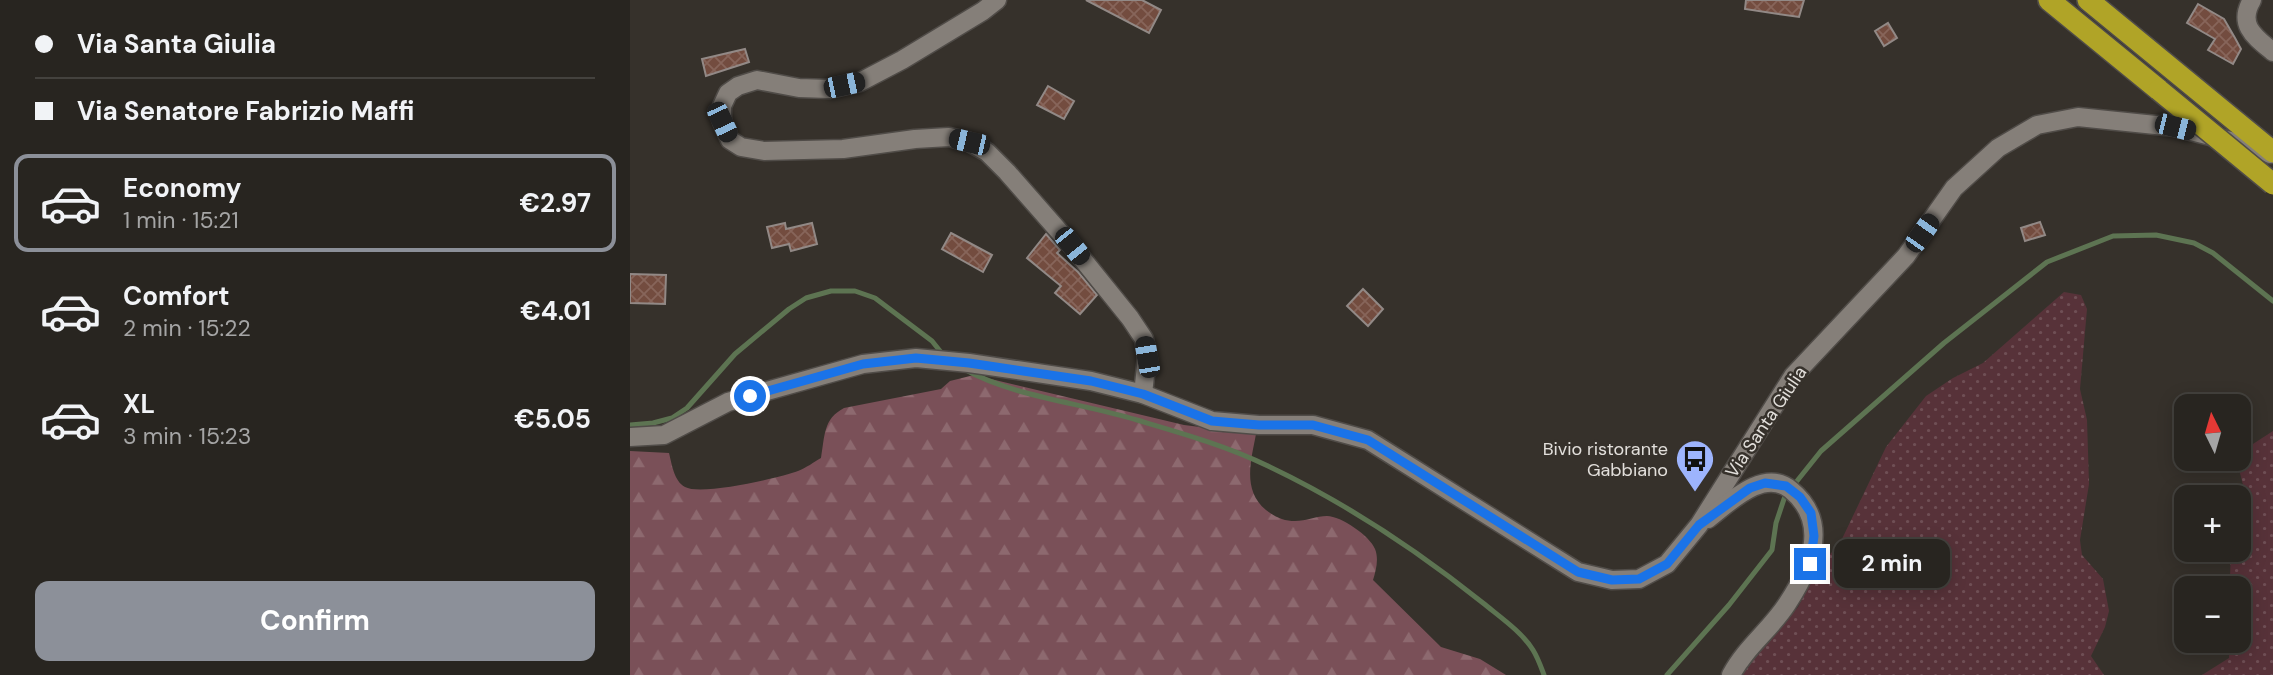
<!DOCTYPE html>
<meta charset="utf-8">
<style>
body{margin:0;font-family:"DM Sans",sans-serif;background:#34312d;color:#f1f3f6;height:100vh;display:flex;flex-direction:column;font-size:26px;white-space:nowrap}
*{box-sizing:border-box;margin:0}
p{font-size:23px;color:#a5a5a5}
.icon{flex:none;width:38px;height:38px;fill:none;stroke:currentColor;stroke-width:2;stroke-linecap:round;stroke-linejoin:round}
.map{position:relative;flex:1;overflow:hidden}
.side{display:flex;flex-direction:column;background:#282520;width:630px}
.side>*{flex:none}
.top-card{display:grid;align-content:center;height:154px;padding:0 35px;background:#282520}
.needle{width:46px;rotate:355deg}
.tools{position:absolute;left:1544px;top:394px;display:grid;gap:14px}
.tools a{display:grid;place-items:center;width:77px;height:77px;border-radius:14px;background:#282520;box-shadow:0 4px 18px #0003,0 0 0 2px #44423e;font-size:35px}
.end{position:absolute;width:32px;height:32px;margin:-16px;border:9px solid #1a73e8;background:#fff;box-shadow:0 0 0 4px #fff}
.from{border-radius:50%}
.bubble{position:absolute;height:49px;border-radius:14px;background:#282520;box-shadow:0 4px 18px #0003,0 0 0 2px #44423e;font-size:23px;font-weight:700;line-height:49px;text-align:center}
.car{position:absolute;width:21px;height:42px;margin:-21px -10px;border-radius:9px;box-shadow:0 0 5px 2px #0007;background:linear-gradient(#222 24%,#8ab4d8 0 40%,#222 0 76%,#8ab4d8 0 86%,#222 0)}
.top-card b{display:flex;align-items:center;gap:24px;height:66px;font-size:26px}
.top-card b+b{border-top:2px solid #44423e}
.top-card i{width:18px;height:18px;background:#f1f3f6}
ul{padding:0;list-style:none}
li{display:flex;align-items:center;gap:21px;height:98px;margin:0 14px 10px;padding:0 21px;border:4px solid transparent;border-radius:14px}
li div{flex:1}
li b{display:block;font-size:26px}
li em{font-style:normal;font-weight:700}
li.selected{border-color:#8c9099}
li>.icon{width:63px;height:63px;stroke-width:1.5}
.primary-button{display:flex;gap:14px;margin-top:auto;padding:14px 35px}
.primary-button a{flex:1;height:80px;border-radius:14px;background:#8c9099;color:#fff;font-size:28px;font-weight:700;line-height:80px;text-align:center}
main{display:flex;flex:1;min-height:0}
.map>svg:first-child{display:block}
</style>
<main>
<section class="side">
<div class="top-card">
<b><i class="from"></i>Via Santa Giulia</b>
<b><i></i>Via Senatore Fabrizio Maffi</b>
</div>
<ul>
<li class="selected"><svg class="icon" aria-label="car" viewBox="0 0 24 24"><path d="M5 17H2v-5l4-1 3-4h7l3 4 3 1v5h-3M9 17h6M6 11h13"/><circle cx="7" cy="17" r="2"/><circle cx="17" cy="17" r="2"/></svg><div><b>Economy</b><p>1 min · 15:21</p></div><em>€2.97</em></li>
<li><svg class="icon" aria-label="car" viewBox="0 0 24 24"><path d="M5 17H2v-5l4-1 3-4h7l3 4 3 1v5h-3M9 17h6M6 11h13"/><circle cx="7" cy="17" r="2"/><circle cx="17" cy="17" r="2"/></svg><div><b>Comfort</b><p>2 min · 15:22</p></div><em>€4.01</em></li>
<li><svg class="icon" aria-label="car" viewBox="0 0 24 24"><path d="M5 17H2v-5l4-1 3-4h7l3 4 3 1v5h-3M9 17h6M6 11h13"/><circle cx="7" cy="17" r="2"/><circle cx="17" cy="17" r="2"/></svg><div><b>XL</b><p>3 min · 15:23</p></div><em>€5.05</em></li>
</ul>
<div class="primary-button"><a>Confirm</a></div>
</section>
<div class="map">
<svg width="1643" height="675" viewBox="0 0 1643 675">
<defs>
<pattern id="grass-dots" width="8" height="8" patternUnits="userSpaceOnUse" patternTransform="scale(1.75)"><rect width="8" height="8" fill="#573239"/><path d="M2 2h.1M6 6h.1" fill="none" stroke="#6f4f55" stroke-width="1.8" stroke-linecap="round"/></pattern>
<pattern id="forest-firs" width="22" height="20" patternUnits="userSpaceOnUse" patternTransform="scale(1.75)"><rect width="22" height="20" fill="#7a5058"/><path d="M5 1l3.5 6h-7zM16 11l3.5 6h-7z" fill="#8d696f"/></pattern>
<pattern id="building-cross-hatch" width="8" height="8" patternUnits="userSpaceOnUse" patternTransform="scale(1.75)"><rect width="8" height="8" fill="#734c3f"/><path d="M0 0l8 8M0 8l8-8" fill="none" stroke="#87655a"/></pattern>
</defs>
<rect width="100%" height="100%" fill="#36312b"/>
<g fill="url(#grass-dots)">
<polygon points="1434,292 1451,295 1457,309 1450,389 1457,420 1459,484 1450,540 1452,555 1473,579 1479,611 1475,627 1461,656 1474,675 1113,675 1118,662 1168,607 1188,569 1211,541 1256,447 1296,396 1323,378 1353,363"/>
<polygon points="1643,431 1643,675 1572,675 1599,658 1600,641 1608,640 1608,588 1588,588 1600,578 1601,550 1608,550 1608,503 1613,485 1609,469 1609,453"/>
</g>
<path fill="url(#forest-firs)" d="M344,375L554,425L626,434C621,461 612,490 636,510C645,517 654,521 665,521C676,521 687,516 697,516C711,516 740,536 745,549C749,559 746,570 743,580L811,647L850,659L876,675H0V451L39,453C42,465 44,481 55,487C71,496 149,478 168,471C176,468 184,462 191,458C195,436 193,419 214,408L311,389L320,381Z"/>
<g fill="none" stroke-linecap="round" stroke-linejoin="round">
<g stroke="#5d7452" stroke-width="5">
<path d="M334,369C384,397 452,403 507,420C551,433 597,446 638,466C714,502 788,551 853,603C870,617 892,632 903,650C908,658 911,667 914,675"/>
<polyline points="0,425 23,423 42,418 57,408 105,354 159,309 176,298 201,291 225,291 245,298 302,341 314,356"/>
<polyline points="1037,675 1099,605 1142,550 1146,523 1155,496 1191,451 1314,343 1417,262 1483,236 1526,235 1564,243 1583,253 1643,301"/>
</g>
</g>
<g fill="url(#building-cross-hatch)" stroke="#928986" stroke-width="2">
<polygon points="456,0 512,0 531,10 519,33"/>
<polygon points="1116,0 1174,0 1169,17 1115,9"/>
<polygon points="1568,4 1594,19 1605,38 1611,49 1603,64 1578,50 1585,39 1557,23"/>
<polygon points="1258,23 1267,38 1254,46 1245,31"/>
<polygon points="115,49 119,62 76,76 72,59"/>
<polygon points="418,86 444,101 434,119 407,105"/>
<polygon points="1410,222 1415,235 1395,241 1391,228"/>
<polygon points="155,223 156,229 182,223 187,244 161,251 159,244 142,248 137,227"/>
<polygon points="321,233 362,255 353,272 312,249"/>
<polygon points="416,234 430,250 427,253 448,272 467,295 450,314 425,293 431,286 397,258"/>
<polygon points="0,274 36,275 35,304 0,303"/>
<polygon points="733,289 753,309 738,326 717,306"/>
</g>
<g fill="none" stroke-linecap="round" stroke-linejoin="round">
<g stroke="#504c48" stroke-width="21">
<polyline id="minor" points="367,0 353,11 272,60 230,82 199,89 169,88 127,80 108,86 98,93 92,106 92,122 100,140 111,147 134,151 213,149 285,139 319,137 339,142 357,152 377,172 442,246 500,318 514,339 517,357 513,394"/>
</g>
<g stroke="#504c48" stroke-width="21">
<g id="tertiary">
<path d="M1622,0C1607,25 1625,37 1643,52"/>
<polyline points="0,437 34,435 98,402 233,364 286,358 339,363 461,381 513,394 582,421 629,425 683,425 738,440 948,572 982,580 1009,579 1037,564 1069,525 1163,376 1276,256 1324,188 1368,148 1407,125 1448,117 1545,127 1628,148 1640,154"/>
<path d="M1078,519C1099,503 1134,467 1161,490C1200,522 1181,568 1157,604C1141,629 1115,648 1101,675"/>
</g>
</g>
<g stroke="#504c48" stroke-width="24">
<g id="motorway">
<polyline points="1419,0 1529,90"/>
<polyline points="1458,0 1643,152"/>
</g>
</g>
<use href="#minor" stroke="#857f79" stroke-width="18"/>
<use href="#tertiary" stroke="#857f79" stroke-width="18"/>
<use href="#motorway" stroke="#b0a427" stroke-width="21"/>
<g stroke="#504c48" stroke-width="24" stroke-linecap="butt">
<polyline id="motorway-bridge" points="1529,90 1643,184"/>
</g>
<use href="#motorway-bridge" stroke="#b0a427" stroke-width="21"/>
</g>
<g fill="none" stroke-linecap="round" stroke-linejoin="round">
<polyline stroke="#1a73e8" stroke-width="9" points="120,396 233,364 286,358 339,363 461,381 513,394 582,421 629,425 683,425 738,440 948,572 982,580 1009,579 1037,564 1069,525 1120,488 1135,483 1156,486 1170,497 1181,513 1184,536 1180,564"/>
</g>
<defs>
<g id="bus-pin" transform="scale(2.0125)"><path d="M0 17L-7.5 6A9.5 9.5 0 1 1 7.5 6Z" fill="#9db4fd" stroke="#36312b"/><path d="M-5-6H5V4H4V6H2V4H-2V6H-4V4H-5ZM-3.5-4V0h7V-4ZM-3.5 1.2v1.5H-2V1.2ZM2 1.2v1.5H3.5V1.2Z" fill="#111"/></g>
</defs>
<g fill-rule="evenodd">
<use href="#bus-pin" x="1065" y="459"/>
</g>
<g text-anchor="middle" stroke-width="5" stroke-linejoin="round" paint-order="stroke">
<g font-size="18" fill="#e2dfdb" stroke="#36312b">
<text transform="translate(1136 422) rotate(-56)" y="6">Via Santa Giulia</text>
</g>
<g font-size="18" fill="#e2dfdb" stroke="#36312b" text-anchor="end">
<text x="1038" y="455">Bivio ristorante<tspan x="1038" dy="21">Gabbiano</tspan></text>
</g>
</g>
</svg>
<div class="tools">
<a><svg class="needle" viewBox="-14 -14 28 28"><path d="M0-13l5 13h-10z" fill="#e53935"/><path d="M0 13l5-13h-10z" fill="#a5a5a5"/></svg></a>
<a>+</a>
<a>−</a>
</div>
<i class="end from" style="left:120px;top:396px"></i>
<i class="end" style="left:1180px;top:564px"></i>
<div class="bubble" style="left:1204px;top:539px;width:116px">2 min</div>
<i class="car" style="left:214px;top:85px;rotate:78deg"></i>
<i class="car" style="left:92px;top:122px;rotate:155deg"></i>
<i class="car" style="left:1545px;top:127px;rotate:104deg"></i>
<i class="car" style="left:339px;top:142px;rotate:283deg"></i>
<i class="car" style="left:1292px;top:233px;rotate:35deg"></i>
<i class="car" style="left:442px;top:246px;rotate:141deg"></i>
<i class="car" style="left:517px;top:357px;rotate:350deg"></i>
</div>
</main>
